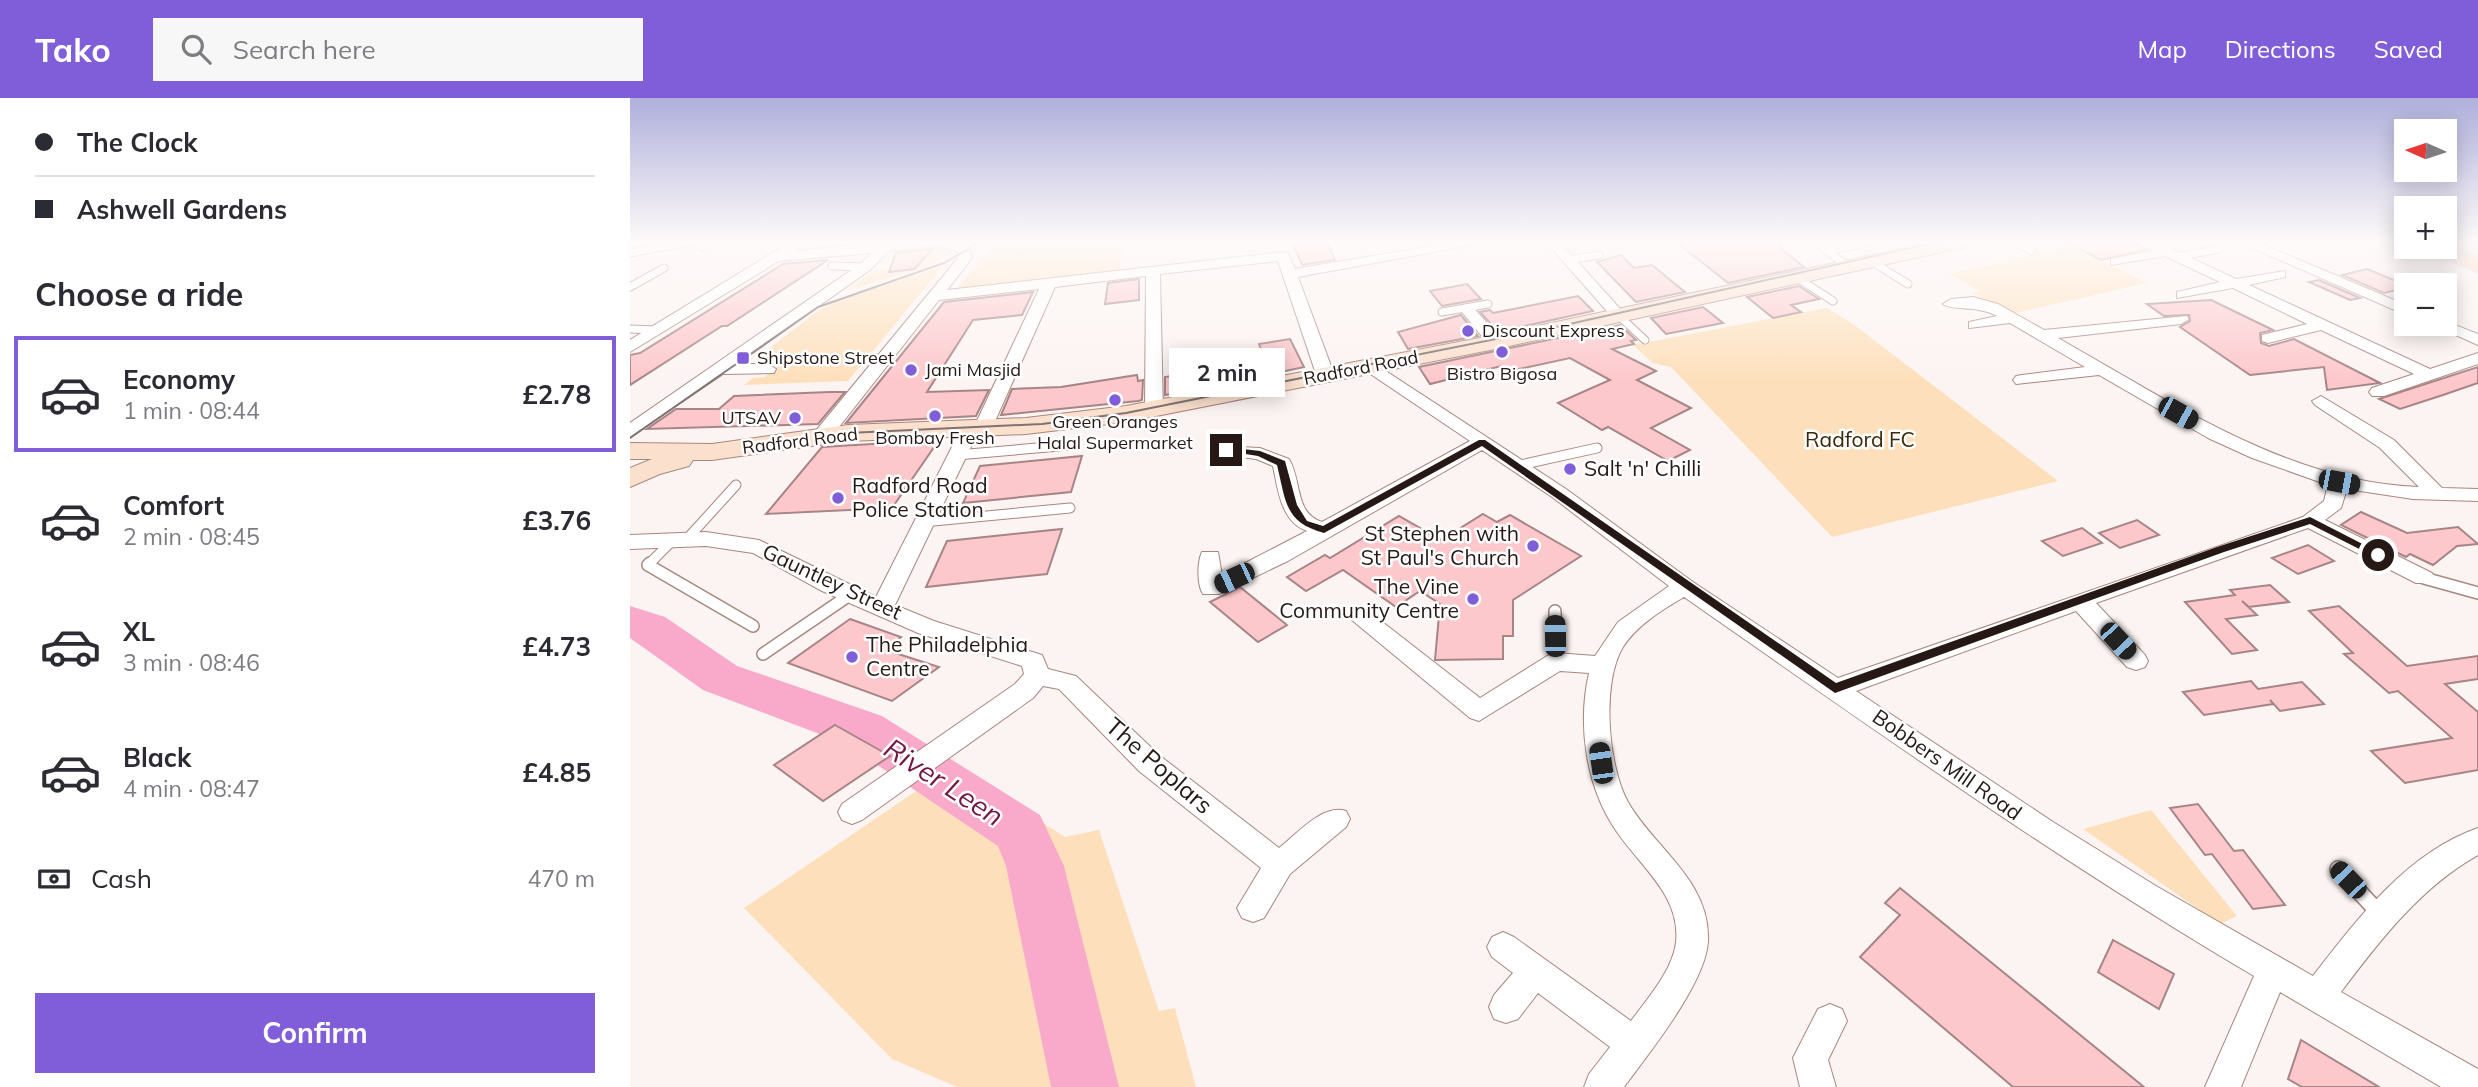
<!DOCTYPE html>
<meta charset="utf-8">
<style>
body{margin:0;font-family:Mulish,sans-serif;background:#f7f7f7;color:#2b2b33;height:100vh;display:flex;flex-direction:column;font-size:26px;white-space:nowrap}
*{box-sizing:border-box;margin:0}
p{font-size:23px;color:#7c7c81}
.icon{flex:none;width:38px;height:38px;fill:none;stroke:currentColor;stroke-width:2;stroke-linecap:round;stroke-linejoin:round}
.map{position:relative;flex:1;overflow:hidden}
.details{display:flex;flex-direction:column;background:#fff;width:630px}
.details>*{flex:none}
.guide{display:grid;align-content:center;height:154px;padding:0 35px;background:#fff}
.needle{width:46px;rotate:273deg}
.controls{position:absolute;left:1764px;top:21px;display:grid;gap:14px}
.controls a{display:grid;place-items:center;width:63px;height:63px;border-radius:0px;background:#fff;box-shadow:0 4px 18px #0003;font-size:35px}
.end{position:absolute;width:32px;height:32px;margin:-16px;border:9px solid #251815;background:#fff;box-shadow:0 0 0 4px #fff}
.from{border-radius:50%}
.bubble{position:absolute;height:49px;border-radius:0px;background:#fff;box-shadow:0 4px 18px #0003;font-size:23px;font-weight:700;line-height:49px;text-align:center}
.car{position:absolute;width:21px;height:42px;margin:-21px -10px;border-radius:9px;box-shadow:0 0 5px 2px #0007;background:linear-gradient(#222 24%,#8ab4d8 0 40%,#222 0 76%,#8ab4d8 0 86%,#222 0)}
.guide b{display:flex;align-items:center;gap:24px;height:66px;font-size:26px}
.guide b+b{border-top:2px solid #e1e1e2}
.guide i{width:18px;height:18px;background:#2b2b33}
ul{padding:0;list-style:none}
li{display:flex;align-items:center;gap:21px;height:116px;margin:0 14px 10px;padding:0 21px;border:4px solid transparent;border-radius:0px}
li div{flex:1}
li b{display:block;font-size:26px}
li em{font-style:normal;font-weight:700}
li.active{border-color:#815ed9}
li>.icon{width:63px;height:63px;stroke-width:1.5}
h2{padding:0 35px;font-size:32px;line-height:84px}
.pay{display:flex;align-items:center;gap:18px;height:77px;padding:0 35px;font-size:26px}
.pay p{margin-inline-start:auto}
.primary-button{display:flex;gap:14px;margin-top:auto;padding:14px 35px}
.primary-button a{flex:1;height:80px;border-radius:0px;background:#815ed9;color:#fff;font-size:28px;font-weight:700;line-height:80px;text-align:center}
header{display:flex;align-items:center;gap:42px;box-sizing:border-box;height:98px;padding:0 35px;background:#815ed9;color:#fff}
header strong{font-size:33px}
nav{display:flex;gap:38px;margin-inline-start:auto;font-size:24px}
.search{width:490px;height:63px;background:#f7f7f7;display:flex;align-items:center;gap:18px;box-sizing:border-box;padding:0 24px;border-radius:0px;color:#7c7c81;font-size:26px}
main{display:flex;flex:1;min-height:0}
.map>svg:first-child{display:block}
</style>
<header>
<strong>Tako</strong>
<div class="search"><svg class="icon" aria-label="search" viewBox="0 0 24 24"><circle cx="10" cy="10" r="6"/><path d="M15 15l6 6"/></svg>Search here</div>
<nav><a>Map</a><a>Directions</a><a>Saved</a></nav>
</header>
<main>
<section class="details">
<div class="guide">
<b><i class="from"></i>The Clock</b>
<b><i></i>Ashwell Gardens</b>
</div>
<h2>Choose a ride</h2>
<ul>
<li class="active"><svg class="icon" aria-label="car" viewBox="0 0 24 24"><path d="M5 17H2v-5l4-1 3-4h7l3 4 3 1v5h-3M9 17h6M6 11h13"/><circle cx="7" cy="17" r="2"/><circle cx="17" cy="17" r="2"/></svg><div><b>Economy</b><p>1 min · 08:44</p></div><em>£2.78</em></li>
<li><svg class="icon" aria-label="car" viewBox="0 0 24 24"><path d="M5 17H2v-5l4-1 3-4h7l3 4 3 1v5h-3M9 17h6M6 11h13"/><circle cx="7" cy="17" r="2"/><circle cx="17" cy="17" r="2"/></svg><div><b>Comfort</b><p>2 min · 08:45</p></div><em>£3.76</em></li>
<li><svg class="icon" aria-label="car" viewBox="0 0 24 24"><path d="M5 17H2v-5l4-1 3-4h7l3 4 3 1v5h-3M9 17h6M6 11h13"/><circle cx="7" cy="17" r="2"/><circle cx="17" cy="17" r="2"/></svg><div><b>XL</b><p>3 min · 08:46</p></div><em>£4.73</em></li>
<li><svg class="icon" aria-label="car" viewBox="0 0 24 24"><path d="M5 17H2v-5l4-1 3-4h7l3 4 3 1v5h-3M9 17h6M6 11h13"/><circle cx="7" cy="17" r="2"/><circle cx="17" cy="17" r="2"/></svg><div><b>Black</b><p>4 min · 08:47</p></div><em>£4.85</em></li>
</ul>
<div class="pay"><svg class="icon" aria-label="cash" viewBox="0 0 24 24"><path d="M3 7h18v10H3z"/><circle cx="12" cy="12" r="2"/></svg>Cash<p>470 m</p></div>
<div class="primary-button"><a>Confirm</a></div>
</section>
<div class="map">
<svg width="1848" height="989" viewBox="0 0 1848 989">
<rect width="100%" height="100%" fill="#fcf4f2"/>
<g fill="#fde0bb">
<polygon points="367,143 492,143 490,174 327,191"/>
<polygon points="1437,149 1446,150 1517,185 1385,215 1342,195 1350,193 1319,176"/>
<polygon points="304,150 323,154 295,169 218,192 245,172 284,171"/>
<polygon points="313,168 218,283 114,287 123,280 135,279 150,266 129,265 137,259 131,257 185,215 206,203"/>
<polygon points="1197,210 1223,226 1428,383 1202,439 1041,269 1023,265 1003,247"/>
<polygon points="323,668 435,739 469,732 529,913 545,910 566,989 327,989 262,961 114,810"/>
<polygon points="1521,712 1607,818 1590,826 1453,731"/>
</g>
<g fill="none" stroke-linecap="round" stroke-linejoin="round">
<polygon fill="#f9aacb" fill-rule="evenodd" points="0,508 35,519 107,568 252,618 410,717 434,768 489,989 421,989 376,768 368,748 216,646 73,592 0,540"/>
</g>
<g fill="#fdc8cc" stroke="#a78587" stroke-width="2">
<polygon points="662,143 696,143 705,162 672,167"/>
<polygon points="1045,143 1150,143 1151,151 1174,169 1098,185"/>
<polygon points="1435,143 1504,143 1515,152 1471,162"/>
<polygon points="303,151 284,171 259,174 266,155"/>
<polygon points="991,157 1004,170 1022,167 1055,194 1006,204 967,164"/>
<polygon points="198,162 97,228 92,228 0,287 0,257 10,255 153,166"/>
<polygon points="1737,171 1776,187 1776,190 1754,195 1712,177"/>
<polygon points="509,181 509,202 475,206 478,185"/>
<polygon points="1689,182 1730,200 1720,202 1679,184"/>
<polygon points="837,186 851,201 812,208 800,193"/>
<polygon points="1169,188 1189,201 1161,207 1171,214 1143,220 1117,199"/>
<polygon points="403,194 392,217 343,222 297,294 359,292 346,318 216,325 314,204"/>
<polygon points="948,198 963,213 868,234 850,214 860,212 863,215"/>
<polygon points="1581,202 1643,232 1630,235 1631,245 1639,248 1664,241 1750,285 1697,292 1694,269 1620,277 1550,229 1560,223 1559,217 1534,218 1517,206"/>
<polygon points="1073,209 1093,225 1036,236 1021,220"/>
<polygon points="831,217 848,238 778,251 768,234"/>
<polygon points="990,227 1006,242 1001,243 1004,246 982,251 1026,273 1007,282 1061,310 1021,330 1060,352 1038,363 978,329 972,332 928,305 980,282 940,260 876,274 871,268 800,286 789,269"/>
<polygon points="660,241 674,269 603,284 598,265 616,262 614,257 632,254 629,246"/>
<polygon points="1848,269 1848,285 1813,297 1770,311 1749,301"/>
<polygon points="579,272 582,288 535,297 535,279"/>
<polygon points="507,277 508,283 513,282 512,302 508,303 371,317 382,291 431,289"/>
<polygon points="199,294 215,294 188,326 17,331 46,311 89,311 104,298"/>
<polygon points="309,342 262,410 136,416 192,349"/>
<polygon points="452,358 441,394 333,405 350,368"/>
<polygon points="1731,414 1777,435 1828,429 1848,446 1827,448 1803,467 1780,456 1776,459 1711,427"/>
<polygon points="853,416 867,424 880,417 951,458 883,502 883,538 873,538 873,561 805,562 810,506 790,493 766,509 713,472 676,493 657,479 695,457 700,460 769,418 811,442"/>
<polygon points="1507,422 1529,437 1490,450 1469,435"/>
<polygon points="1452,430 1472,445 1433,458 1412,443"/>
<polygon points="432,431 417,476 296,489 317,443"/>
<polygon points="1678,447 1704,463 1668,476 1642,460"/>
<polygon points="1640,487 1659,504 1619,509 1612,503 1627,517 1596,521 1627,552 1602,556 1555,504 1605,497 1600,492"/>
<polygon points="610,489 657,527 628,544 580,504"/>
<polygon points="1709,508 1777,568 1848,558 1848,581 1815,586 1848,614 1848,672 1775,685 1741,653 1822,640 1768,593 1759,595 1714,556 1723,555 1679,513"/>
<polygon points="220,521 271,539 256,552 309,569 262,603 158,565"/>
<polygon points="1621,583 1628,591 1672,584 1694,606 1650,613 1640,602 1643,606 1574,617 1553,594"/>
<polygon points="205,627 260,658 193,703 144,667"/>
<polygon points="1568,706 1604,753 1613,752 1655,807 1623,811 1582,756 1575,757 1540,710"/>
<polygon points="1270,790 1514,989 1383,989 1230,859 1270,817 1255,805"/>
<polygon points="1483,842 1544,876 1529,911 1468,874"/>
<polygon points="1671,942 1749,989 1672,989 1658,981"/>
</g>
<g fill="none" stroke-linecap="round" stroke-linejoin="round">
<g stroke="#a8877f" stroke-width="9">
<g id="lane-far3">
<polyline points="1185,143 1217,168"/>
<polyline points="1384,143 1402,153"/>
<polyline points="1197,153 1244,143"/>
<polyline points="0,155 65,143"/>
<polyline points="1546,159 1589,151"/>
<polyline points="938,162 969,157"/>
<polyline points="1241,163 1278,186"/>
<polyline points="202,168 235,169"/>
<polyline points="1166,179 1203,203"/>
<polyline points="0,189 34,170"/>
<polyline points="812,214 858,206"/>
<polyline points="988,217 1015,242"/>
<polyline points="0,231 27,232"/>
</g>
</g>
<g stroke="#a8877f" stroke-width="11">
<g id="lane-far2">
<polyline points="327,357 441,347"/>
<polyline points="886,368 967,350"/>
<polyline points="293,424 440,410"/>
<polyline points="57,441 106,387"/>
<polyline points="18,467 44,441"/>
</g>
</g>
<g stroke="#a8877f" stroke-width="14">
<g id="lane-far1">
<polyline points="20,465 18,467 123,528"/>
<polyline points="1794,480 1848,495"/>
<polyline points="925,513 926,564"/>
<polyline points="133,556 221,496"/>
</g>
</g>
<g stroke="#a8877f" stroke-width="18">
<polyline id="lane" points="1708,771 1750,816"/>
</g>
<g stroke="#a8877f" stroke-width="2">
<g id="street">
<polygon points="70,143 86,143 71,153 64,149"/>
<path d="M162,143H178L165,153C221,148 288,135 339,148L342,160L317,192L653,154L658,155L665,171L831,143H864L668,179L704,276L695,281L686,276L648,163L530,176L533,312L524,317L515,312L516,178L425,189L362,330L360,334H348L265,507L304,523L412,557L418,571L446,578L529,657L649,750C667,736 693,705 716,713L720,721L716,729L660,776L634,820L623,824L612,820L607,810L631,770L509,673L429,591L413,588L403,600L232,722L222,726L212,722L208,714L212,706L385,586L394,576L392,568L288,535L192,493L123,455L76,448L0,451V437L76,434L129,442L246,499L331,331L333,327H345L409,191L309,202L198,343H184L182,339L184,335L328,160L327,153L307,148L259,153L240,172L107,266H138L146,271L144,275L93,276L0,339V325L230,166L242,155L149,163L0,254V242Z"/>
<polygon points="915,143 929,143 993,214 993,220 983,220"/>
<polygon points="1507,143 1525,143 1606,181 1655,173 1655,179 1619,187 1800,271 1848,255 1848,266 1754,298 1742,298 1739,294 1742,290 1784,276 1691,232 1638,245 1632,243 1632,237 1677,226 1603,190 1547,200 1547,194 1590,184 1535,158 1481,167 1481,161 1522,153"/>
<polygon points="1606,143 1625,143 1776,207 1776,217"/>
<path d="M1343,199L1368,206L1414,232L1557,218L1559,221L1551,226L1428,240C1537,301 1658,385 1789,389L1750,350L1685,307L1682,303L1691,298L1764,342L1812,390L1848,391V403L1783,401L1717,391L1711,410L1695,422L1802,475L1805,480L1802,485H1786L1678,430L1466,505L1515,557L1518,563L1515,569L1506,572L1497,569L1446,513L1226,593L1423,724L1526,788L1683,878C1727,821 1778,754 1848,730V757C1791,789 1750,842 1711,894L1848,971V989H1811L1650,894L1611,989H1575L1624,878C1427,762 1242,630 1054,499C1032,512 1007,527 993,549C971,585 978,668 998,704C1024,750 1081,783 1078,843C1076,885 1019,955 994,989H954L959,976L980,949L908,895L888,921L876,925L864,921L859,909L864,897L883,875L862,859L857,849L862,839L873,834L884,839L1001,923C1017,901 1043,872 1046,844C1051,798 1010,768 987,734C956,690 947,627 959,575L930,573L849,623L840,620L717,518L721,512H737L850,600L917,558L926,555L965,558L988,524L1039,488L922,399L852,352L658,463L589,496H573C567,487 567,464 572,454H588L592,477L677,433C651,424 648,392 643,368L626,361L589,356L586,352L589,348L630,350L659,361C672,382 664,415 692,424L840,343L733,271L731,267L733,263L739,262L936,391L1063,484L1208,580L1673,419L1694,403L1698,387L1622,360L1578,340L1469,277L1386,286L1383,282L1386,278L1392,277L1455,269L1380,225L1339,230V224L1367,218C1348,207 1321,213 1313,206L1321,201Z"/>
<polygon points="837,206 842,208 871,241 871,247 859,247 832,214 829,211"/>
<polygon points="1815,223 1848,236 1848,247 1801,226 1815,226"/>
<polygon points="1200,906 1212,911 1217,923 1198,962 1206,989 1170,989 1163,960 1188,911"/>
</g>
</g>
<g stroke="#a8877f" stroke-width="2">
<polygon id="secondary" points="1308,143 1345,143 1336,149 865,251 496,324 396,336 218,343 82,362 63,362 59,368 30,376 0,389 0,370 22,361 0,361 0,345 82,346 218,327 396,320 496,308 865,237"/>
</g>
<g stroke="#d3d1d0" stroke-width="3">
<polygon id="primary" points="1815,145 1848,159 1848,174 1799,153 1795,149 1815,149"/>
</g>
<use href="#lane-far3" stroke="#fff" stroke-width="7"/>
<use href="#lane-far2" stroke="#fff" stroke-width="9"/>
<use href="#lane-far1" stroke="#fff" stroke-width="11"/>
<use href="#lane" stroke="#fff" stroke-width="15"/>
<use href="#street" fill="#fff" fill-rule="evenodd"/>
<use href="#secondary" fill="#fbe0ce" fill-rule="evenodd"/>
<use href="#primary" fill="#f8c19c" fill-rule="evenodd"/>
<g stroke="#7e7371" stroke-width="2">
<polyline points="218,335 412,326 496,315 926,229 1312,143"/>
<polyline points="0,340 188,209 314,165 352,143"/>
</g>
</g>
<linearGradient id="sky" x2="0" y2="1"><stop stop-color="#afb0dc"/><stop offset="0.51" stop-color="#fefaf9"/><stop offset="1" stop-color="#fefaf9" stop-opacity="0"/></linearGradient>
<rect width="1848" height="282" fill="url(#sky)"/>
<path fill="#251815" d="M849,342H855L1206,585L1587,449L1680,419L1754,457L1745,459L1680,426L1594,454L1205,595L852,348L694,435C654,424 656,403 647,367L628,358L591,352L596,349L630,353L655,363L667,407L677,423L693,428Z"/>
<g fill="#815ed9" stroke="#fff" stroke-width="2.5">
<circle cx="838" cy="233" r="7"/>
<circle cx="872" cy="254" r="7"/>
<rect x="106" y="253" width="14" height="14" rx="3.5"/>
<circle cx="281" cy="272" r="7"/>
<circle cx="485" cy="302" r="7"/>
<circle cx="305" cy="318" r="7"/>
<circle cx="165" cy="320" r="7"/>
<circle cx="940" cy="371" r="7"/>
<circle cx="208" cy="400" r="7"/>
<circle cx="903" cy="448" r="7"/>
<circle cx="843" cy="501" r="7"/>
<circle cx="222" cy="559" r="7"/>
</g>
<g text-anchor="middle" stroke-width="5" stroke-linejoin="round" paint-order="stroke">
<g font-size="18" fill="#251815" stroke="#fff" text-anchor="start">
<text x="852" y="239">Discount Express</text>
<text x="127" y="266">Shipstone Street</text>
<text x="295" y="278">Jami Masjid</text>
<text x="872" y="282" text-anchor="middle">Bistro Bigosa</text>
<text x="151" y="326" text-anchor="end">UTSAV</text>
<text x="485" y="330" text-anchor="middle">Green Oranges<tspan x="485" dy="21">Halal Supermarket</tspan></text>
<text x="305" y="346" text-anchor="middle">Bombay Fresh</text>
</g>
<g font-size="18" fill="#251815" stroke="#fff">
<text transform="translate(731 270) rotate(-11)" y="6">Radford Road</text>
<text transform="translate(170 343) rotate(-7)" y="6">Radford Road</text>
</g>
<g font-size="21" fill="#3c280a" stroke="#fff">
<text x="1230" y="349">Radford FC</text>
</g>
<g font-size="21" fill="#251815" stroke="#fff" text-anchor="start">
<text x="954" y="378">Salt 'n' Chilli</text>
<text x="222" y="395">Radford Road<tspan x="222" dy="24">Police Station</tspan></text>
<text x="889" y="443" text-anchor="end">St Stephen with<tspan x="889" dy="24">St Paul's Church</tspan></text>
<text x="829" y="496" text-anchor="end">The Vine<tspan x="829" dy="24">Community Centre</tspan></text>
<text x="236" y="554">The Philadelphia<tspan x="236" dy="24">Centre</tspan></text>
</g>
<g font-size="21" fill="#251815" stroke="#fff">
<text transform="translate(202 484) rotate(25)" y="7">Gauntley Street</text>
<text transform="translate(1317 667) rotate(35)" y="7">Bobbers Mill Road</text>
</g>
<g font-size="24" fill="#251815" stroke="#fff">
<text transform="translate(529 668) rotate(41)" y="8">The Poplars</text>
</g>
<g font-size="28" font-style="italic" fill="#701746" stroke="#fff">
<text transform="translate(314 684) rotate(33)" y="10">River Leen</text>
</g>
</g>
</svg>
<div class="controls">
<a><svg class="needle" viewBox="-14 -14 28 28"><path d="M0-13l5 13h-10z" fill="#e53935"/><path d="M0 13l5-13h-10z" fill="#7c7c81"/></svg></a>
<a>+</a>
<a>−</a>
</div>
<i class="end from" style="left:1748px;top:457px"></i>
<i class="end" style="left:596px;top:352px"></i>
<div class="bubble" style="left:539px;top:250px;width:116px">2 min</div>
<i class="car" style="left:1548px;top:315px;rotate:119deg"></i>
<i class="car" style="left:1709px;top:384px;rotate:101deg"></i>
<i class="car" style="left:604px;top:480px;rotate:245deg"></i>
<i class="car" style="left:925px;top:538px;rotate:359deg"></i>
<i class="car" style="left:1488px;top:543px;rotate:137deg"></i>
<i class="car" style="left:971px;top:665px;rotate:352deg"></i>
<i class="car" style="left:1718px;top:782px;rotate:316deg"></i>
</div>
</main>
